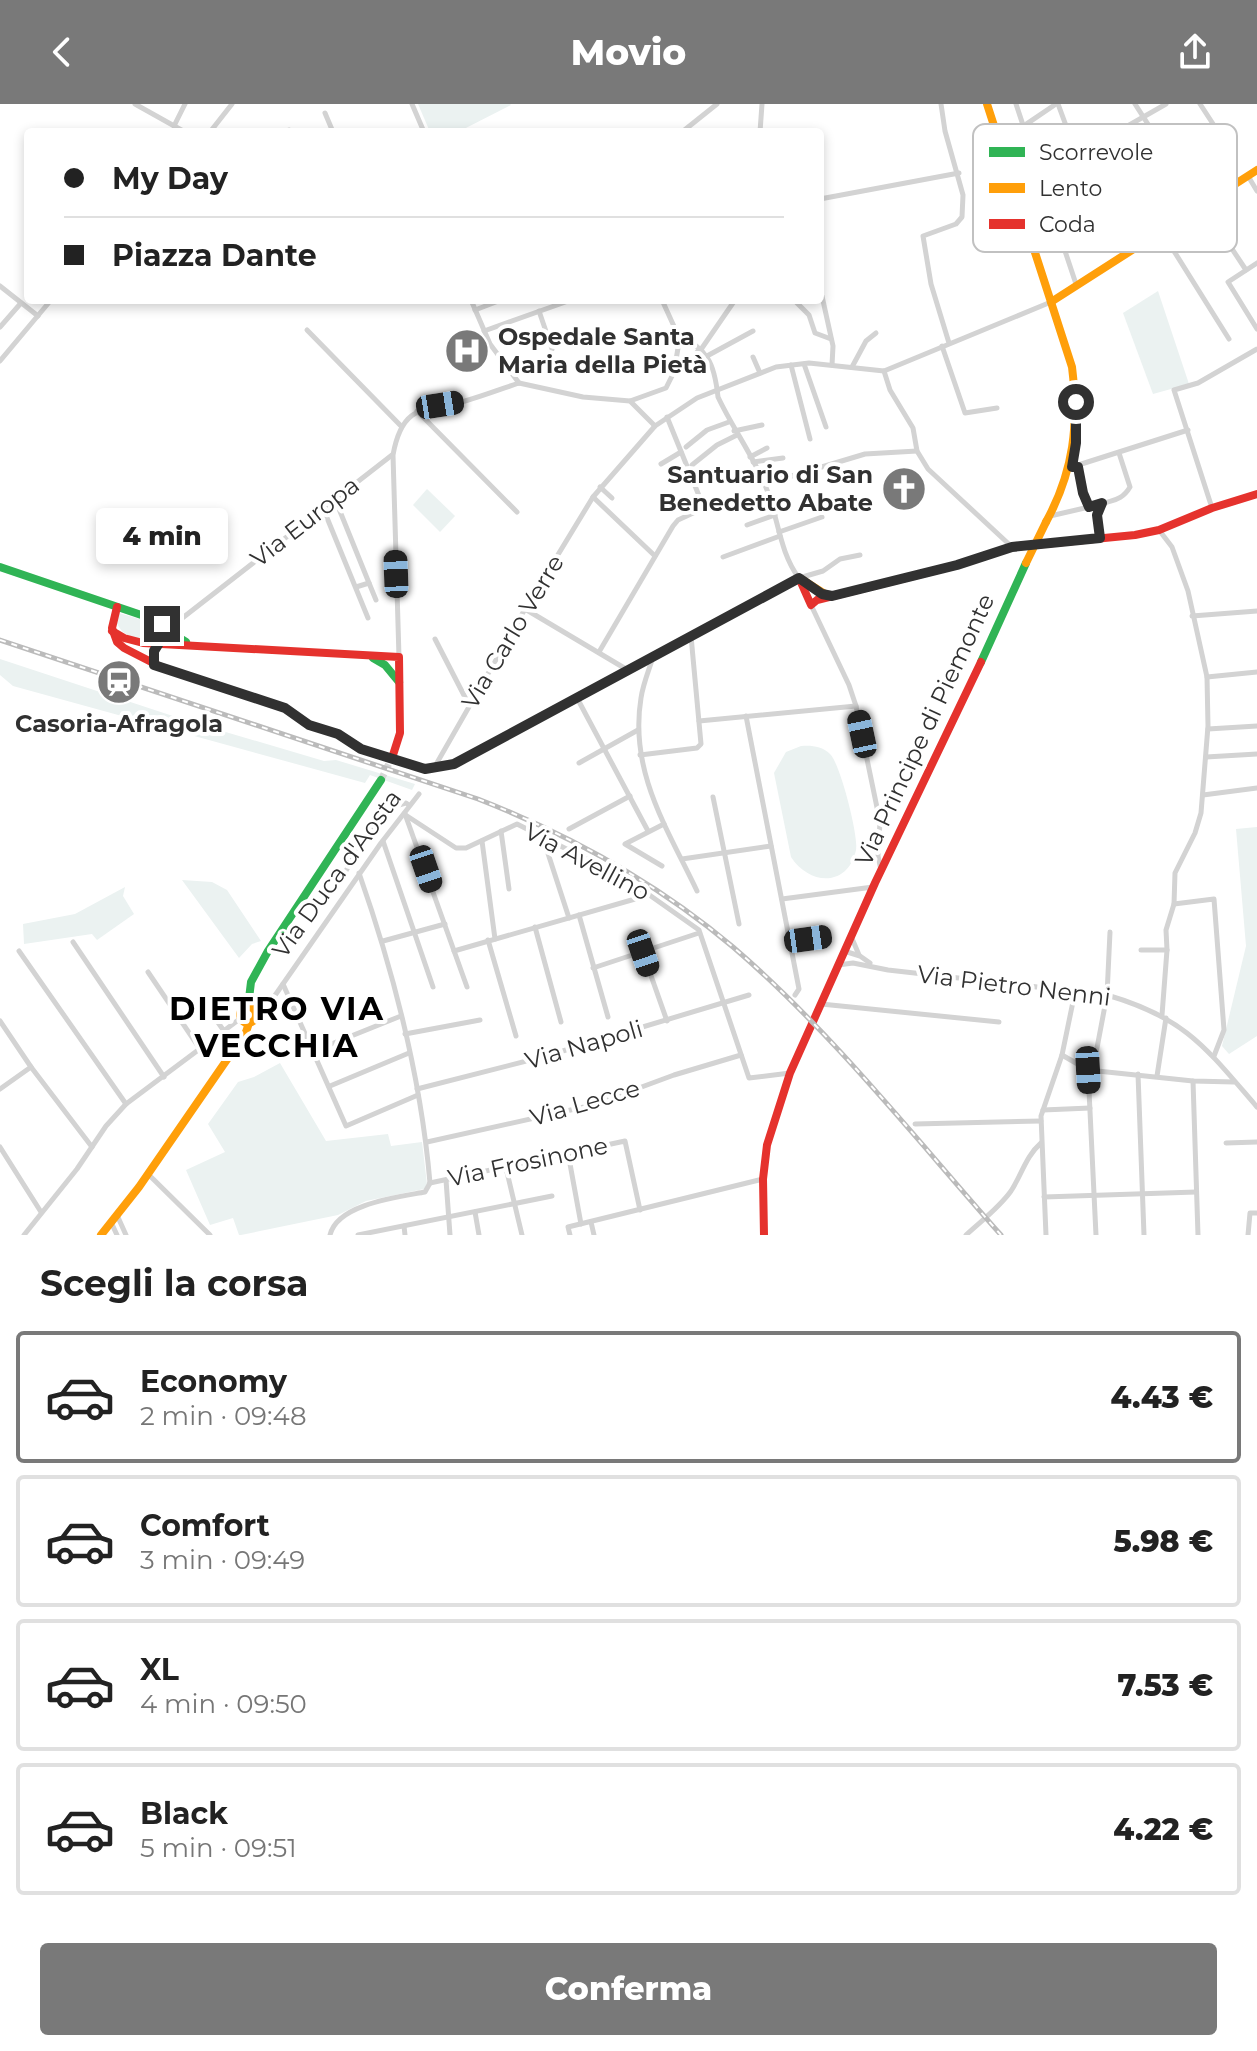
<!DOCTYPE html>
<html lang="it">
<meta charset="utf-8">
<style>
body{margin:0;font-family:Montserrat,sans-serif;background:#f6f6f6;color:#222;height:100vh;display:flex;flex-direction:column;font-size:30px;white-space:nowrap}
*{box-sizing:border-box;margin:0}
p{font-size:26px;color:#767676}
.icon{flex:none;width:44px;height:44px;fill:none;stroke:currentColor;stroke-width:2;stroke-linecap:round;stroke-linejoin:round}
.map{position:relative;height:1131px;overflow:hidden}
.panel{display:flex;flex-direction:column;background:#fff;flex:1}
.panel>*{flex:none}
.banner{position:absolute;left:24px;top:24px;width:800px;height:176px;border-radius:8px;box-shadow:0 4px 12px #0003;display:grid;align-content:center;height:176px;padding:0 40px;background:#fff}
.end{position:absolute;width:36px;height:36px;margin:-18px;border:10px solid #313131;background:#fff;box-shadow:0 0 0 4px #fff}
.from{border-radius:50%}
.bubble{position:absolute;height:56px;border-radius:8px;background:#fff;box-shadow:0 4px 12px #0003;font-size:26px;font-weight:800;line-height:56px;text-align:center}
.car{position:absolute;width:24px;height:48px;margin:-24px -12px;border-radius:10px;box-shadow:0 0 6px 2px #0007;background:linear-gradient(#222 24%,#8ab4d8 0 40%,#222 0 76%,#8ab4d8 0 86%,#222 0)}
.banner b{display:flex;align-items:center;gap:28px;height:76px;font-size:30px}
.banner b+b{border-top:2px solid #e0e0e0}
.banner i{width:20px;height:20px;background:#222}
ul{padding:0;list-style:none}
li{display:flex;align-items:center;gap:24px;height:132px;margin:0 16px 12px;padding:0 24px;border:4px solid #e0e0e0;border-radius:8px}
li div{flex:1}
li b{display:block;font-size:30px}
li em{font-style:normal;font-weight:800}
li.active{border-color:#797979}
li>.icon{width:72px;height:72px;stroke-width:1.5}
h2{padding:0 40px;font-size:36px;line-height:96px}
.cta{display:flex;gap:16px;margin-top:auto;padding:16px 40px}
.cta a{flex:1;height:92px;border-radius:8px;background:#797979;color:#fff;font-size:32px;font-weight:800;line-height:92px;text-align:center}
header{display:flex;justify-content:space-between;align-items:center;height:104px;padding:0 40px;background:#797979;color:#fff;font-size:36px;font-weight:800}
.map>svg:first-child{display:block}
</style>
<header><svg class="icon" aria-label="back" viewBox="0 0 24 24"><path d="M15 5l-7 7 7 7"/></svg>Movio<svg class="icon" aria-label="share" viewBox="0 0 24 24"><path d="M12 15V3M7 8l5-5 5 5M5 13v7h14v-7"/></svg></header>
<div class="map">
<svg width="1257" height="1131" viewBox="0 0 1257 1131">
<rect width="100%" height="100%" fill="#fff"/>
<g fill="#ebf2f1">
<polygon points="418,0 510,0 511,1 458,28 430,28"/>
<polygon points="1158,187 1189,280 1153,290 1123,209"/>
<polygon points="427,385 455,412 440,428 413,401"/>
<path d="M119,509L153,519L156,524L155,530L147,535C133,535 121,531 116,517Z"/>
<polygon points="0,555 185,616 324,657 336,656 415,680 412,686 370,671 365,679 13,582 0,571"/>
<path d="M801,642C811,641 822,642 830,650C840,659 859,733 856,746C848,783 810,782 791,753L774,669L786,648Z"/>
<polygon points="1257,723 1257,932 1229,950 1222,942 1246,842 1236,725"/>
<polygon points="182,776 212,778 227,786 261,837 252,840 239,854"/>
<polygon points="125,783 123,792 134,810 97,836 92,830 24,840 23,820 75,810"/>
<polygon points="280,959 326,1037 388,1030 391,1042 422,1038 427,1080 424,1085 366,1097 338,1111 241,1131 239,1131 233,1114 210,1121 186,1066 225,1048 208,1020 238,978 254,973"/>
</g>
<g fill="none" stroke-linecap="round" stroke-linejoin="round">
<polyline stroke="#d6d6d6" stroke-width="7" stroke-dasharray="7 3.5" stroke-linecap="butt" points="381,676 393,651"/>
<g stroke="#d3d3d3" stroke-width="5">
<polyline points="135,0 185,28"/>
<polyline points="412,0 424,28"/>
<polyline points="941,0 945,27 963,91 962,113 956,120 923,132 931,180 949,239"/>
<polyline points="1016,0 1076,180"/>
<polyline points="1058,0 1075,46"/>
<polyline points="1135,0 1201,103"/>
<polyline points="1200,0 1217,26"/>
<polyline points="325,9 333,28"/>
<polyline points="174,22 185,0"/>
<polyline points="289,26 290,28"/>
<polyline points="210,28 232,0"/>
<polyline points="682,28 717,0"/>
<polyline points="760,28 762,0"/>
<polyline points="1000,38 1056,0"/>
<polyline points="1035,60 1093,40"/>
<polyline points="1248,72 1257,87"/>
<polyline points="1130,81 1110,32 1166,0"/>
<polyline points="820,95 959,69"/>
<polyline points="1203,101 1246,166"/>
<polyline points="1162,128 1229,235"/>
<polyline points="1257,159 1228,178 1257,225"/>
<polyline points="0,182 38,212"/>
<polyline points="822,192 833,242 832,261"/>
<polyline points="471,196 490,240 519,279"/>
<polyline points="662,196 677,229"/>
<path d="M735,196L702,244L674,268L678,244L677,229C708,248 714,256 718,293C732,323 752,350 765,381C778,411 779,448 799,474L823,467L840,455L860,451"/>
<polyline points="794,196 809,211 815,229 831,235"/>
<polyline points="475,206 501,196"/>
<polyline points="539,207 552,245"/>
<polyline points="0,223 21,199"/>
<polyline points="307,226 401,322"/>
<polyline points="484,227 571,196"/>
<polyline points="942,242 965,309 997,304"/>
<polyline points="707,252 753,227"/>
<polyline points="753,253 760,269"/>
<polyline points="0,257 51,196"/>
<polyline points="804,260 826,323"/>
<polyline points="791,261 810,335"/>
<polyline points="852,263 866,237 876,229"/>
<polyline points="884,267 890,286 913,324 917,347 928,365 1012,443"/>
<polyline points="519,279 583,293 630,297 655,322"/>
<polyline points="630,297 666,284 674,268"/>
<polyline points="417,307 517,408"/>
<polyline points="734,327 762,321"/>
<polyline points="686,343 707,326 729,318"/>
<polyline points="750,353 767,344"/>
<polyline points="753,358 783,354"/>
<polyline points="661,360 681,348"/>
<polyline points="692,361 717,341 737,331"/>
<polyline points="1072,363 1188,326"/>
<polyline points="1078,363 1083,389 1089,403 1101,399"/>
<polyline points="676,379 688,366"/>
<polyline points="765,380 865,350 917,347"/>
<polyline points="600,383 612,394"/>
<polyline points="593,393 655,452"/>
<polyline points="335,395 369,479 356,483"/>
<polyline points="323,404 368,514"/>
<polyline points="1212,404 1174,286 1198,279 1257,245"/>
<polyline points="1050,412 1089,403"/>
<polyline points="747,421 775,411"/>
<polyline points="1159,426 1172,443 1188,487 1207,573 1208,622 1201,709 1195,729 1175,769 1174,800 1166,826 1167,846 1162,911"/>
<polyline points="779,428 822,413"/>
<path d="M1100,434C1092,381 1114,410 1130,383L1119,349"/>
<polyline points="723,453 780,432"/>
<polyline points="369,479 376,496"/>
<polyline points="811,501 849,581 856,602 880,718 878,752 881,766"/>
<polyline points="525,505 626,565"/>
<polyline points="1192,512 1257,507"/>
<polyline points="167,526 392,351"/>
<polyline points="435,535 469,601"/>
<polyline points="599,548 673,422 678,416 704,404 667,313"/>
<path d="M399,553L393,351C402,301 423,306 465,297C483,292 501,285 519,279"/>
<path d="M653,553C649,566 643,580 641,594C629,667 667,724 697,787"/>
<polyline points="1207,573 1257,568"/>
<polyline points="576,592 648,727"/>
<polyline points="746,612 799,885 795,891"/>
<polyline points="699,617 856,602"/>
<polyline points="1208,625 1257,622"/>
<polyline points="640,651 697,644 701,640 691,532"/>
<polyline points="1206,653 1257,650"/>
<polyline points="579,659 638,626"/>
<polyline points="434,664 525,505 593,393 655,322 697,294 776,263 809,259 884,267 1051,198"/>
<polyline points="1203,691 1257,684"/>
<polyline points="713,693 739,820"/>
<polyline points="404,710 456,744 466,744 517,720 616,770 648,790 699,826 749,974 790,969"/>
<polyline points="405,710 467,883"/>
<polyline points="569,725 630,692"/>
<polyline points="501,727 509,785"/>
<polyline points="542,731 569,814"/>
<polyline points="383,737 433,883"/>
<polyline points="482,737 495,835"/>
<polyline points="682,755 771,742"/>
<polyline points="662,762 625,740 664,720"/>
<path d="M359,769C394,869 421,974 430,1079"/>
<polyline points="782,795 873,783"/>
<path d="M300,800C354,803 352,709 406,699L409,701"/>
<polyline points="1174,800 1214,795 1224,926 1214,952"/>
<polyline points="579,811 608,913"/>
<polyline points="535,823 561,918"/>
<polyline points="851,832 859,851"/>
<polyline points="488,836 516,932"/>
<polyline points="383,837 445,820"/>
<polyline points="73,838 164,973"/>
<polyline points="791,838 825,833"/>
<polyline points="1141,846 1167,846"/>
<polyline points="19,847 126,1000"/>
<polyline points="454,847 649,791"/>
<polyline points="844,847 860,852 870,859"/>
<polyline points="643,849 667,917"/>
<path d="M838,861L853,859L888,866L1107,891C1186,914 1206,944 1257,1003"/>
<polyline points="593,864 699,829"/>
<polyline points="148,868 200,945"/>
<polyline points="283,880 346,1022 418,991"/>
<polyline points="205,900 224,927"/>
<polyline points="821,900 999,918"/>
<polyline points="256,909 269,900 381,739 419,690"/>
<polyline points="0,917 31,963 92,1043"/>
<polyline points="405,930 480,916"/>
<polyline points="314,947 401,912"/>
<polyline points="1062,951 1088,966 1193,977 1234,978"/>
<polyline points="1093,965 1107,891 1110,828"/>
<polyline points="1088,966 1096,1131"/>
<polyline points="1138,970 1144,1131"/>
<polyline points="1157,972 1166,914"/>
<polyline points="1193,977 1198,1131"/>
<polyline points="330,982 409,949"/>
<polyline points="0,985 31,963"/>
<polyline points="417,985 546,952 749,891"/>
<polyline points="1043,1006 1090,1004"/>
<polyline points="915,1020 1041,1017"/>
<polyline points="427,1038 593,1001 674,971 741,951"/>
<polyline points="1226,1039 1257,1038"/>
<polyline points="0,1043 41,1108"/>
<polyline points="568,1049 581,1120"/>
<polyline points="506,1064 522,1131"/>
<polyline points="148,1070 210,1131"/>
<polyline points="446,1076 450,1131"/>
<polyline points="430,1079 625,1037 640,1106"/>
<polyline points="1044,1093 1196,1088"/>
<polyline points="475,1108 479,1131"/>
<polyline points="117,1111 126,1131"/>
<polyline points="111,1118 117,1131"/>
<polyline points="591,1118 594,1131"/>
<polyline points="404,1122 405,1131"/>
<polyline points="24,1131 77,1065 106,1022 126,1000 241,914"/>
<path d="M330,1131C337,1100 398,1093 425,1088L430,1079"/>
<polyline points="358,1131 552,1092"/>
<polyline points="570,1131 568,1123 763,1075"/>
<path d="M966,1131C981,1117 999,1104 1011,1087C1022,1070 1026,1052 1041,1039"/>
<polyline points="1046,1131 1041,1012 1062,951 1075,888"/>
<polyline points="1248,1131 1250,1109 1257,1109"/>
</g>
<g stroke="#30b455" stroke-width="8">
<polyline points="0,463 159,517 167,526 186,538"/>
<polyline points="373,554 385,561 399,578"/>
<polyline points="981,558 1026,459"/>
<polyline points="154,561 154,547 167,526"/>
<polyline points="248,903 251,878 268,847 381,676"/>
</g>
<g stroke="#ff9f0a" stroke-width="8">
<path d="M987,0L1072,263C1079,320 1074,367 1046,418"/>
<polyline points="1051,198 1257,66"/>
<polyline points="801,475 828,492"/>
<circle cx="248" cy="911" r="8"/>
<polyline points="101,1131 139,1083 246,928 249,919"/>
</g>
<g stroke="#e5322d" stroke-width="8">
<polyline points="799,474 811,501 817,496 957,461 1012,443 1135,431 1159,426 1212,404 1257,390"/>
<polyline points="117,503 112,524 117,538 124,544 161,563 285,604 309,621 338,630 361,645 379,651"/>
<polyline points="112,527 124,534 143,539 399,553 400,629 393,651"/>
<polyline points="406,659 425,665 454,660 799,474"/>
<polyline points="764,1131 763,1075 767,1041 790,969 875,779 981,558"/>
</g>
<g stroke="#bbb" stroke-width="5">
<path id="rail" d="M0,536L478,695C570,731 657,779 733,843C830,926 916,1035 1001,1131"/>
</g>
<use href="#rail" stroke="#fff" stroke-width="2" stroke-dasharray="6" stroke-linecap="butt"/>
<g stroke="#ff9f0a" stroke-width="8">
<polyline points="1026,459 1046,418"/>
<polyline points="379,651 406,659"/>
</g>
</g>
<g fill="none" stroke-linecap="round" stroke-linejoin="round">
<polyline stroke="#313131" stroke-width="10" points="162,520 167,526 154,547 154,561 285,604 309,621 338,630 361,645 425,665 454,660 799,474 822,490 832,492 957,461 1012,443 1100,434 1097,411 1102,399 1089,403 1083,389 1078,363 1072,363 1076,339 1076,298"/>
</g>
<defs>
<g id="hospital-disc" transform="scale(2.3)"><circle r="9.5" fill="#797979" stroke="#fff"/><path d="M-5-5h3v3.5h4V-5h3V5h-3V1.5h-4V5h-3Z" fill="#fff"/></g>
<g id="church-disc" transform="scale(2.3)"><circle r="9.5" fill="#797979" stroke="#fff"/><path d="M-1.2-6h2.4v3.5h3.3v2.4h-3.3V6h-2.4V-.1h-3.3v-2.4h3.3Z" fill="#fff"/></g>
<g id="station-disc" transform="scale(2.3)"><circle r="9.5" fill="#797979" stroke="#fff"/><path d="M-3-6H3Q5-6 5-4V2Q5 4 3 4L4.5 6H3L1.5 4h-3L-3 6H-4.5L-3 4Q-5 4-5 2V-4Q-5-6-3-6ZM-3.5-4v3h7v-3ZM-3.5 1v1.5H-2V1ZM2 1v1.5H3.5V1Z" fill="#fff"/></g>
</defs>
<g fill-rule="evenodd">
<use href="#hospital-disc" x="467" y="247"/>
<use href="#church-disc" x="904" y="385"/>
<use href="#station-disc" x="119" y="578"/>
</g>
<g text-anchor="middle" stroke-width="8" stroke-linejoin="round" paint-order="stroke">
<g font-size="24" font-weight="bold" fill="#313131" stroke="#fff" text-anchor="start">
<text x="498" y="241">Ospedale Santa<tspan x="498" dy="28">Maria della Pietà</tspan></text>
<text x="873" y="379" text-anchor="end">Santuario di San<tspan x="873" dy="28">Benedetto Abate</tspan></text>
<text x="119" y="628" text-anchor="middle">Casoria-Afragola</text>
</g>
<g font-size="24" fill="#313131" stroke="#fff">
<text transform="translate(305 418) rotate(-38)" y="8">Via Europa</text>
<text transform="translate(513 528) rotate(-59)" y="8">Via Carlo Verre</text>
<text transform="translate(925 626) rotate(-65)" y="8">Via Principe di Piemonte</text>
<text transform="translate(587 758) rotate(28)" y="8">Via Avellino</text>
<text transform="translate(337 770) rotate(-54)" y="8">Via Duca d'Aosta</text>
<text transform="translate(1014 882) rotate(7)" y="8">Via Pietro Nenni</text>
<text transform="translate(584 941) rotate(-16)" y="8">Via Napoli</text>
<text transform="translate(585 999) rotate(-16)" y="8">Via Lecce</text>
<text transform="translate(528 1058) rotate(-12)" y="8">Via Frosinone</text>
</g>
<g font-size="32" font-weight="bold" letter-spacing="2" fill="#000" stroke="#fff">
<text x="277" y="916">DIETRO VIA<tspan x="277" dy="37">VECCHIA</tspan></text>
</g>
</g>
<rect x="973" y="20" width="264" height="128" rx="12" fill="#fff" stroke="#c1c1c1" stroke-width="2"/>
<rect x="989" y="43" width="36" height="10" fill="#30b455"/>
<rect x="989" y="79" width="36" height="10" fill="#ff9f0a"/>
<rect x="989" y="115" width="36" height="10" fill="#e5322d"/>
<g font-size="22" fill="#313131">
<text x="1039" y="56">Scorrevole</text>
<text x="1039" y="92">Lento</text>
<text x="1039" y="128">Coda</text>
</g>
</svg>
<i class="end from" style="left:1076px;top:298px"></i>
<i class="end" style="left:162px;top:520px"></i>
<div class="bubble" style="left:96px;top:404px;width:132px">4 min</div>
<i class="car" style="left:440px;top:301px;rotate:81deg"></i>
<i class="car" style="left:396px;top:470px;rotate:358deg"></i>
<i class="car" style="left:862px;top:630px;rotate:348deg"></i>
<i class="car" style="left:426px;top:765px;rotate:161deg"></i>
<i class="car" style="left:808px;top:835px;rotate:82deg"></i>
<i class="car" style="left:643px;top:849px;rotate:161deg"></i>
<i class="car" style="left:1088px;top:966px;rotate:177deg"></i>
<div class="banner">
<b><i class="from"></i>My Day</b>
<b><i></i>Piazza Dante</b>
</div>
</div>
<section class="panel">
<h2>Scegli la corsa</h2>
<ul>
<li class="active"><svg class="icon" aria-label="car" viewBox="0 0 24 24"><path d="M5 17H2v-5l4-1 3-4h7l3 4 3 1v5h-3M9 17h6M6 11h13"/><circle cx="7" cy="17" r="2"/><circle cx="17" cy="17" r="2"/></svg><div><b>Economy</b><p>2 min · 09:48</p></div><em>4.43 €</em></li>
<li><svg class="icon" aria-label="car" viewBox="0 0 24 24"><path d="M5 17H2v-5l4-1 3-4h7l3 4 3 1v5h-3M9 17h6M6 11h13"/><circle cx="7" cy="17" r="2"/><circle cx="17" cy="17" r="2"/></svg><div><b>Comfort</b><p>3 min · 09:49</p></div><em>5.98 €</em></li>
<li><svg class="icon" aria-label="car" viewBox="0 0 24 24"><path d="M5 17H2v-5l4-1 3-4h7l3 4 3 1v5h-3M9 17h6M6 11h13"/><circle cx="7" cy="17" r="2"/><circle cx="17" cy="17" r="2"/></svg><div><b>XL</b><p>4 min · 09:50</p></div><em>7.53 €</em></li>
<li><svg class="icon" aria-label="car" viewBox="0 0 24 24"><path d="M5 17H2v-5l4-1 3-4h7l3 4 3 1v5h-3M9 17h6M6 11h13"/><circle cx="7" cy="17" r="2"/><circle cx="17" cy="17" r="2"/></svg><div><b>Black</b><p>5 min · 09:51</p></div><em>4.22 €</em></li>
</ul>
<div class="cta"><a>Conferma</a></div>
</section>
